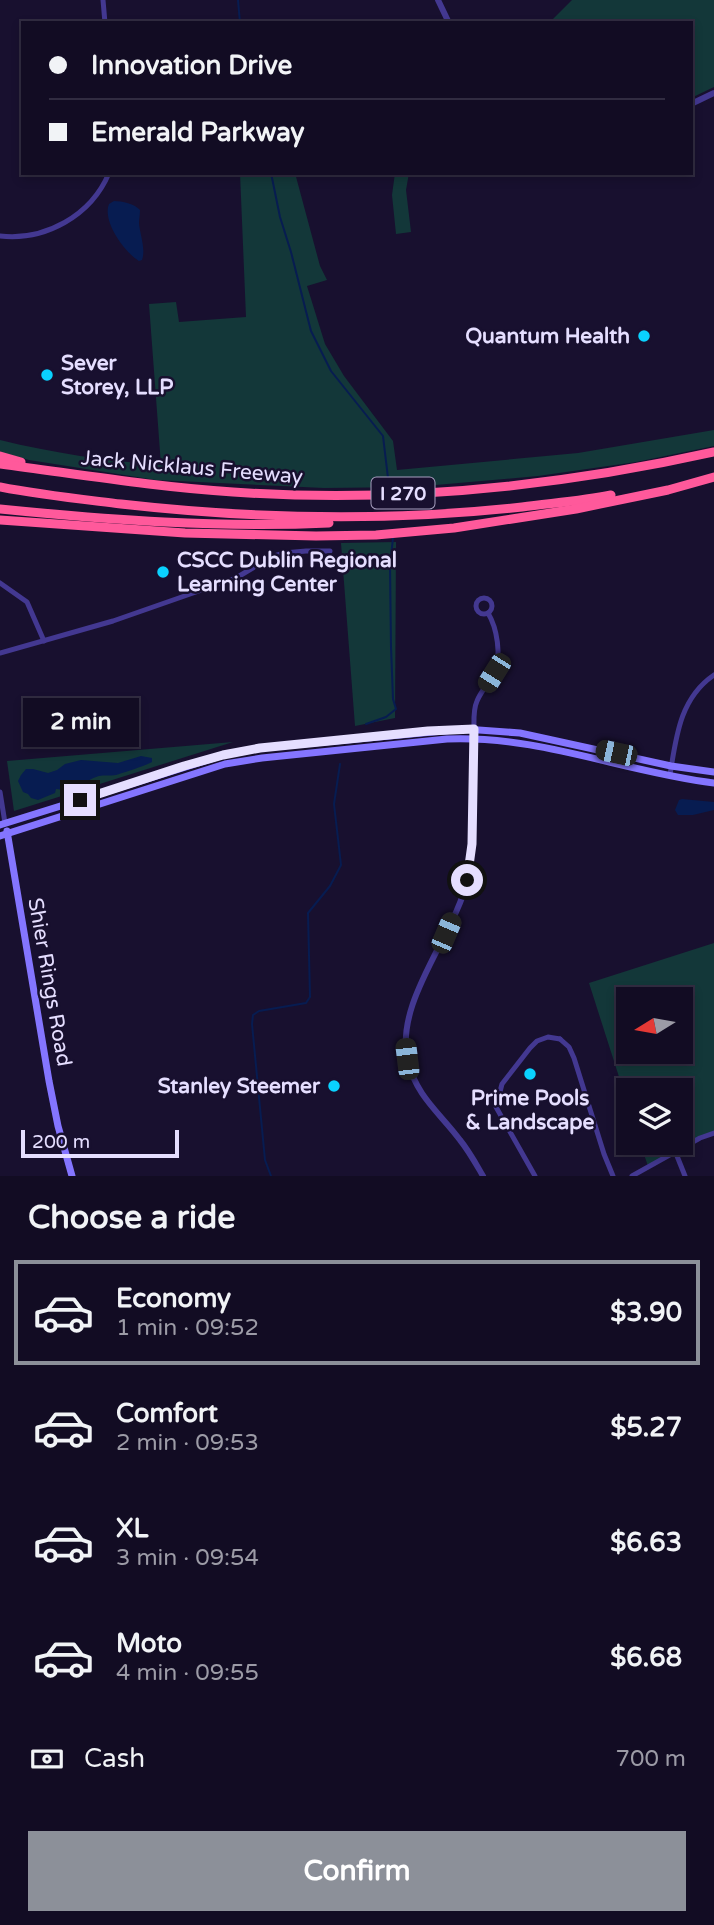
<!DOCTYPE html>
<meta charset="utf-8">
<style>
body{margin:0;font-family:"Varela Round",sans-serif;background:#1f1a30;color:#f1f3f6;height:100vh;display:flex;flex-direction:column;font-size:26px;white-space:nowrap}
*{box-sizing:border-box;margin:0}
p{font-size:23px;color:#9c9ba6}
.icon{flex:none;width:38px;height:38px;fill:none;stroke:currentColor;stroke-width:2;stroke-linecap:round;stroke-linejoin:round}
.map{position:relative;height:1176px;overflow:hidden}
.details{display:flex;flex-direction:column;background:#120c23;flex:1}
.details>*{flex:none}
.banner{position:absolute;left:21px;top:21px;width:672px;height:154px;border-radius:0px;box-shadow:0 4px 10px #0003,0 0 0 2px #312c41;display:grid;align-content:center;height:154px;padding:0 28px;background:#120c23}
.needle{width:46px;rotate:259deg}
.controls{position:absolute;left:616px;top:987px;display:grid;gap:14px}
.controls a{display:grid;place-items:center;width:77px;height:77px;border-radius:0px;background:#120c23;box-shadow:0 4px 10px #0003,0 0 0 2px #312c41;font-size:35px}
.scale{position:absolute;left:21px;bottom:18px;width:158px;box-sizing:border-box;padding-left:7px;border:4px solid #e5deff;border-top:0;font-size:19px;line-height:24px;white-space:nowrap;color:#e5deff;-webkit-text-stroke:5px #18102f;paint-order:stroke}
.end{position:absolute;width:32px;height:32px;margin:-16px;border:9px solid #e5deff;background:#111;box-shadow:0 0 0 4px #111}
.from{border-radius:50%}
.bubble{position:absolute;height:49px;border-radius:0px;background:#120c23;box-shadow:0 4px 10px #0003,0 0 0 2px #312c41;font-size:23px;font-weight:700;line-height:49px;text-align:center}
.car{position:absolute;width:21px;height:42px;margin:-21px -10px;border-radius:9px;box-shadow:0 0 5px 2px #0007;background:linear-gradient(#222 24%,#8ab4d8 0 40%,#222 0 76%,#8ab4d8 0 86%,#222 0)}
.banner b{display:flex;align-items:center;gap:24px;height:66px;font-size:26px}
.banner b+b{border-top:2px solid #312c41}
.banner i{width:18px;height:18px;background:#f1f3f6}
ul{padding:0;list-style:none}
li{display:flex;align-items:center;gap:21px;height:105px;margin:0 14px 10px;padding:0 14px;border:4px solid transparent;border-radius:0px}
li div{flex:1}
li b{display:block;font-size:26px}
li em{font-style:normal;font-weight:700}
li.selected{border-color:#8c9099}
li>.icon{width:63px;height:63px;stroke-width:1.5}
h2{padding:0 28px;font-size:32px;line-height:84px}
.pay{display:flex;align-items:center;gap:18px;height:77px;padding:0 28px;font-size:26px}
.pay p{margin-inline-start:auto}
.cta{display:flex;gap:14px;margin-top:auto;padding:14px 28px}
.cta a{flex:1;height:80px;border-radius:0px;background:#8c9099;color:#fff;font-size:28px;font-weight:700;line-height:80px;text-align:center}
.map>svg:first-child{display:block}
</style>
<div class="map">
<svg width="714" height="1176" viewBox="0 0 714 1176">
<rect width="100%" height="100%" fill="#18102f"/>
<g fill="#133739" fill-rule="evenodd">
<polygon points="572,0 714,0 714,87 691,98 691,23 549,23"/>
<path d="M240,173H295L320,266L327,280L307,286L325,344L344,376L393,441L397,470L578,453L714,430V446L636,462L538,476L413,487L324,488L156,480L29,460L0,452V440C53,453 107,461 161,465L149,304L176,302L179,322L246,317Z"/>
<polygon points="395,173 409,173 406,190 411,232 396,234 392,195"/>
<polygon points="396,542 395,718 355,726 341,543"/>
<polygon points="233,742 14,811 7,761"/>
<path d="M714,943V1133L648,1166L640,1143H681V1090H628V1105L589,983ZM628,999H681V1052H628Z"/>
</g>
<g fill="#071c51">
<path d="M114,201C122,201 135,204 140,210C140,215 139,219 139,223C140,235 146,249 142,260L139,261C124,252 102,221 109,204Z"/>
<path d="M141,756L152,758V762C150,764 120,774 116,775C110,776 104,775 99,776C80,782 80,792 56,789L55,793L38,800L31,798L28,794L23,792L18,781L21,775L26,769H33L48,773L57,770L65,764L81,760L118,763Z"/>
<polygon points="682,799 714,802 714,810 693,815 678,815 675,810 679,800"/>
</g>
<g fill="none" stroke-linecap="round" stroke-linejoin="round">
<g stroke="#071c51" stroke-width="2">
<polyline points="238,0 240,23"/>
<polyline points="271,173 280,217 291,252 311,331 331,371 383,436 388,478"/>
<polyline points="366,724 386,717 396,709 393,699 391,647 390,565 393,538"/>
<polyline points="271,1176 265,1160 252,1024 253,1015 259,1011 306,1003 310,997 308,913 330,886 341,865 334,804 340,764"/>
</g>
<g stroke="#433891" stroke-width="5">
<polyline points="103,0 105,23"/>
<path d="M0,236C45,241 91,216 109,173"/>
<polyline points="0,583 27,602 44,641"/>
<circle cx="484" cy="606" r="8"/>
<polyline points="0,653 113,621 236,578 271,557 284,553 306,551 330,551"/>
<path d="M474,729C474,720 473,710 477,701C481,691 490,682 494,672C502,656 497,628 488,613"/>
<path d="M670,775C676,737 680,698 714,675"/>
<polyline points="0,792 5,823"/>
<polyline points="560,1039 569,1047 574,1058 604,1154 613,1176"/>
<polyline points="675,1151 685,1176"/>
<polyline points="535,1176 496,1107 502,1084 530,1048 537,1041 548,1037 560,1039"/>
<polyline points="632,1176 700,1138 714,1133"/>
</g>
<g stroke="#433891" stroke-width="6">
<polyline points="438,0 449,23"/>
<polyline points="691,104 714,93"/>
<path d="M474,729C474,754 473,779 472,803C472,828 473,853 468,878C455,936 393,1002 408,1062C417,1097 440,1113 460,1140C469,1151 476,1164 483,1176"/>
</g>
<g stroke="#8475ff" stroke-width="7">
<polyline points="0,825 224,755 260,748 465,729 520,733 671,766 714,772"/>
<polyline points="7,831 49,1081 58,1126 72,1176"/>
<path d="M0,836L225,764L262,758L447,739C539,735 624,772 714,783"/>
</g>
<g stroke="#ff599b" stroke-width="9">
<polyline points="0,456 21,462"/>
<path d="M0,464C77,474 155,487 233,492C393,503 557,487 714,452"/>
<path d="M0,487C40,495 80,499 121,504C254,519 388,522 522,507C552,503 582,501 611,495"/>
<path d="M0,509C109,520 219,528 329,523"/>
<polyline points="0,520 185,533 316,536 376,535 454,528 576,509 668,490 714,477"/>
</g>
</g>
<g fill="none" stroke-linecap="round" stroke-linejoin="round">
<polyline stroke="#e5deff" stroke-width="9" points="80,800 184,766 223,755 260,748 428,731 474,729 472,844 467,880"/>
</g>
<g fill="#0ad2ff" stroke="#18102f" stroke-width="2.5">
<circle cx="644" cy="336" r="7"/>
<circle cx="47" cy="375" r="7"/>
<circle cx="163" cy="572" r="7"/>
<circle cx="530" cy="1074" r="7"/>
<circle cx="334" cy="1086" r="7"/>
</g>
<g text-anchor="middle" stroke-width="5" stroke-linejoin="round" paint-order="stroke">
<rect fill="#18102f" stroke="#a8a0c1" stroke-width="2" x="371.5" y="477.5" width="63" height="31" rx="5"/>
<g font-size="19" font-weight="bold" fill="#e5deff">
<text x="403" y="500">I 270</text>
</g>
<g font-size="21" font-weight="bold" fill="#e5deff" stroke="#18102f" text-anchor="end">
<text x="630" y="343">Quantum Health</text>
<text x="61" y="370" text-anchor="start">Sever<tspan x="61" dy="24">Storey, LLP</tspan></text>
<text x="177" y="567" text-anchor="start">CSCC Dublin Regional<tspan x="177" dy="24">Learning Center</tspan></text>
<text x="320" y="1093">Stanley Steemer</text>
<text x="530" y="1105" text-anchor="middle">Prime Pools<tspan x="530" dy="24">&amp; Landscape</tspan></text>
</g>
<g font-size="21" fill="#e5deff" stroke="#18102f">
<text transform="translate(192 467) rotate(5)" y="7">Jack Nicklaus Freeway</text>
<text transform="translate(50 982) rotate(80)" y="7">Shier Rings Road</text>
</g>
</g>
</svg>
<div class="controls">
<a><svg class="needle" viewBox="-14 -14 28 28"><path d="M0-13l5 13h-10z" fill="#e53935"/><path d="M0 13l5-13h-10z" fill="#9c9ba6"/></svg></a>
<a><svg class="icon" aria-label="layers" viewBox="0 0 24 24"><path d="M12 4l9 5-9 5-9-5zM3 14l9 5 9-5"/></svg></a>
</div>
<div class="scale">200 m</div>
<i class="end from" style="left:467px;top:880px"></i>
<i class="end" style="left:80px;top:800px"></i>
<div class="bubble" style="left:23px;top:698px;width:116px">2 min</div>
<i class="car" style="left:494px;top:673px;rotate:212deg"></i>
<i class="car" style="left:616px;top:753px;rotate:282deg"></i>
<i class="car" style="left:446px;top:933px;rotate:23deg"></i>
<i class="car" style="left:407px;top:1059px;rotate:353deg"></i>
<div class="banner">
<b><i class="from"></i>Innovation Drive</b>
<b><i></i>Emerald Parkway</b>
</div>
</div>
<section class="details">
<h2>Choose a ride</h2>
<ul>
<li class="selected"><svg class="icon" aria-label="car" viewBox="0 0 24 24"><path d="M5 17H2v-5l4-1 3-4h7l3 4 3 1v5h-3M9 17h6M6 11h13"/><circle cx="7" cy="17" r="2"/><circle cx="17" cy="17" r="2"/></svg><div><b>Economy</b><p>1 min · 09:52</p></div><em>$3.90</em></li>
<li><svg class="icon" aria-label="car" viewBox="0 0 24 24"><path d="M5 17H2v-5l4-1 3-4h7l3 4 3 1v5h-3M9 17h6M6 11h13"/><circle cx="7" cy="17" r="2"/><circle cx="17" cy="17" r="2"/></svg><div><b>Comfort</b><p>2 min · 09:53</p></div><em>$5.27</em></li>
<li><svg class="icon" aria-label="car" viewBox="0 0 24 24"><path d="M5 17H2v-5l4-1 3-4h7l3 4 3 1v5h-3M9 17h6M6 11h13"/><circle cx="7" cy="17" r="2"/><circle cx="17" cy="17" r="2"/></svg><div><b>XL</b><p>3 min · 09:54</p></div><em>$6.63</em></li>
<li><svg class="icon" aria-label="car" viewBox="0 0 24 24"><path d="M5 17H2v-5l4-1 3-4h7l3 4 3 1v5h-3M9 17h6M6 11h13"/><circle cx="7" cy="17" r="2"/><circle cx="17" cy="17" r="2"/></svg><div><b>Moto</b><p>4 min · 09:55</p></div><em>$6.68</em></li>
</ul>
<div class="pay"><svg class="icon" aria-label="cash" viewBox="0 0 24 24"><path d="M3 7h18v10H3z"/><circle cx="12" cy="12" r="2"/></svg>Cash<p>700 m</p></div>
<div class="cta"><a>Confirm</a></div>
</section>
